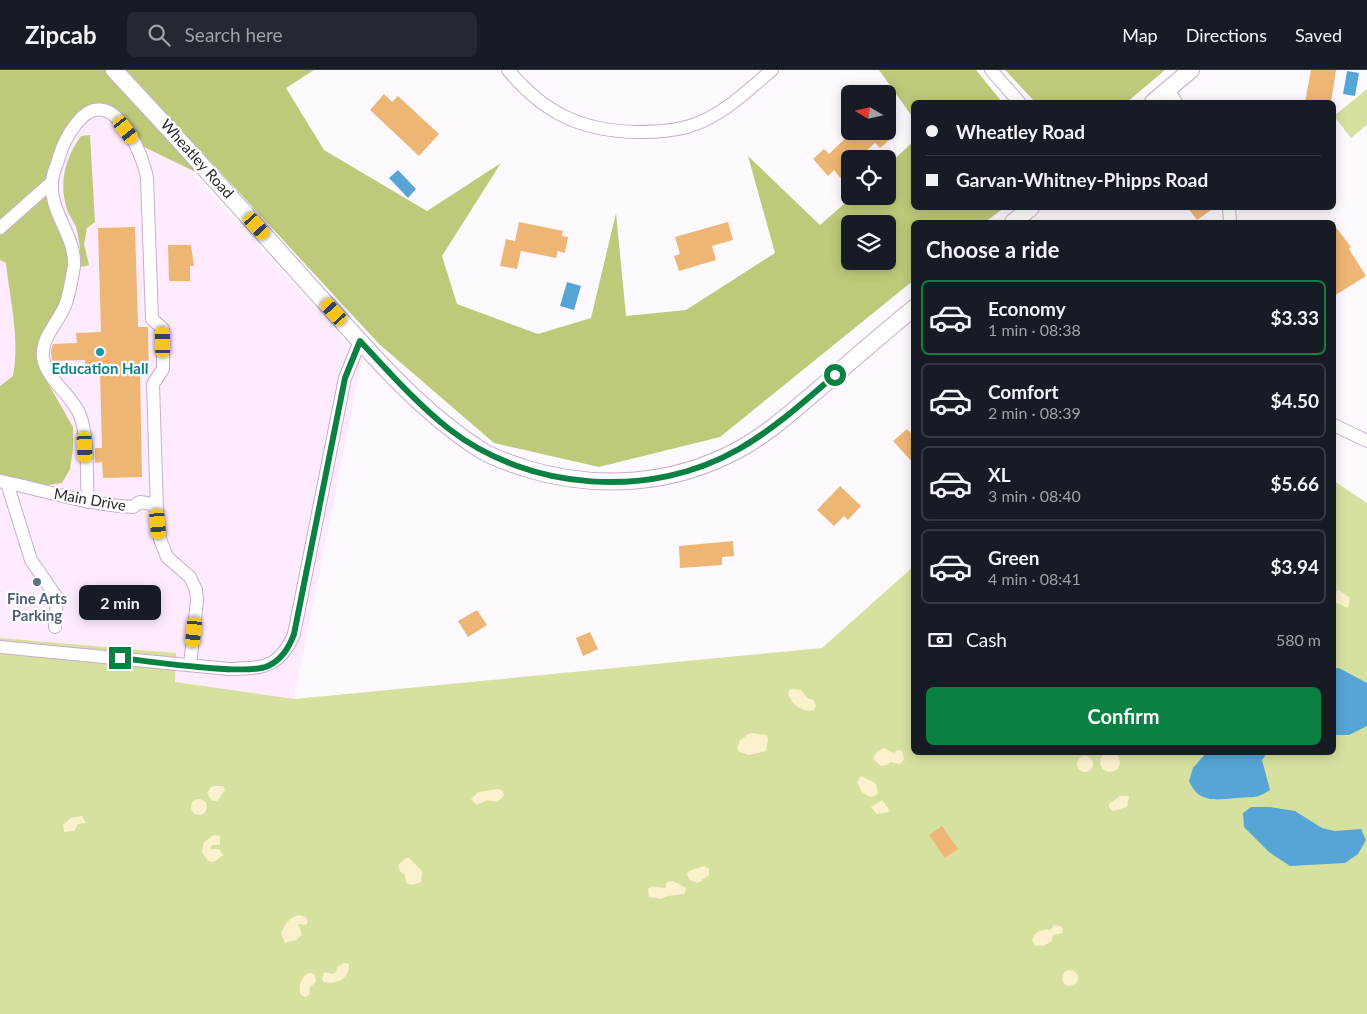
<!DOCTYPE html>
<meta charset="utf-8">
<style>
body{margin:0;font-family:Lato,sans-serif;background:#242831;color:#f1f3f6;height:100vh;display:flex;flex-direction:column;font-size:19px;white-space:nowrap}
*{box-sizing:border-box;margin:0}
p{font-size:16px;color:#9ea1a6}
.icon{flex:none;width:28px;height:28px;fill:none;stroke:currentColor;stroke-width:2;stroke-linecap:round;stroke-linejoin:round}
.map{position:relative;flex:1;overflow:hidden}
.panel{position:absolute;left:911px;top:150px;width:425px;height:535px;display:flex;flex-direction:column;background:#171b24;border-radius:8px;box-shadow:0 2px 12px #0003}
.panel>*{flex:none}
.guide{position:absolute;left:911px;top:30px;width:425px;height:110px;border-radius:8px;box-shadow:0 2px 12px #0003;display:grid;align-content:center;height:110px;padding:0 15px;background:#171b24}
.needle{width:32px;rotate:279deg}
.buttons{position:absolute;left:841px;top:15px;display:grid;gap:10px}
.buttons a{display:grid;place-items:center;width:55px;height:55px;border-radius:8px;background:#171b24;box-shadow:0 2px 12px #0003;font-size:25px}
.end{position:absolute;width:22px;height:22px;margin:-11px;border:6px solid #0b8043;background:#fff;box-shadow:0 0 0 2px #fff}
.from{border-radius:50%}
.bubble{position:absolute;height:35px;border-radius:8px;background:#171b24;box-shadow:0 2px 12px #0003;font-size:16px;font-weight:700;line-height:35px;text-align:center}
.car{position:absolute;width:15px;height:30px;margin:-15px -8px;border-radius:6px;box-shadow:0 0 4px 1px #0007;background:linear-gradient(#f5c518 24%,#345 0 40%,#f5c518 0 76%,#345 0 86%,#f5c518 0)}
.guide b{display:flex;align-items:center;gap:18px;height:48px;font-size:19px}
.guide b+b{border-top:1px solid #363941}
.guide i{width:12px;height:12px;background:#f1f3f6}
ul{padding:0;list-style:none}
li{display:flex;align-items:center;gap:15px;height:75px;margin:0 10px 8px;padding:0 5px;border:2px solid #363941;border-radius:8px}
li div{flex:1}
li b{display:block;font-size:19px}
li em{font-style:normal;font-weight:700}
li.current{border-color:#0b8043}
li>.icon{width:45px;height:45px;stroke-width:1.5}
h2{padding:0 15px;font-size:22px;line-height:60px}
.pay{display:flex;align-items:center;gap:12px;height:55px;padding:0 15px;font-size:19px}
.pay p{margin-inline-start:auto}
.primary-button{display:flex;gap:10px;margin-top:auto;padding:10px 15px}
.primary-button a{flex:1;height:58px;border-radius:8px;background:#0b8043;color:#fff;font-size:20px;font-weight:700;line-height:58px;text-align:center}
header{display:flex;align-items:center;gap:30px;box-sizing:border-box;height:70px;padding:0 25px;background:#171b24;border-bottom:1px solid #363941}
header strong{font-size:24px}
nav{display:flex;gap:28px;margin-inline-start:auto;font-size:18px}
.search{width:350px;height:45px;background:#242831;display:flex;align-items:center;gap:12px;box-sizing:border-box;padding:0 18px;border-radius:8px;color:#9ea1a6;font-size:19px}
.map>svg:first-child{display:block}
</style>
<header>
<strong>Zipcab</strong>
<div class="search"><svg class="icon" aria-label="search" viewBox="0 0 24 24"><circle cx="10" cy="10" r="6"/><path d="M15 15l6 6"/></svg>Search here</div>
<nav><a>Map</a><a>Directions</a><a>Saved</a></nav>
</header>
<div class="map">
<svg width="1367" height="944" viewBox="0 0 1367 944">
<rect width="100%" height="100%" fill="#fef9fe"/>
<polygon fill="#feebff" points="0,0 98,0 362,290 294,629 174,612 176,584 0,568"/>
<g fill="#d6e19f">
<polygon points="1367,19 1367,55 1351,68 1334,46"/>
<polygon points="1334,411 1367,433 1367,944 0,944 0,568 176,583 175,612 294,629 822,578 914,496 914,682 1334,682"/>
</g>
<g fill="#beca79" fill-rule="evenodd">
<path d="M0,0H114L218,113L136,73L116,46L83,45L52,112L64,154L72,210L45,272V308L73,357V379L70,399L62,413L42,416L0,406V316L13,306C20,268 10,231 6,193L0,190Z"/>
<path d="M126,0H314L286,18L324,80L427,141L501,93L442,186L457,234L538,264L591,248L616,143L626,246L686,240L775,183L748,86L820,155L853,126H888V95L914,71V138H1004L985,152H914V210L720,367L599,397L494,373L379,274ZM850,154H888V191H850Z"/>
<polygon points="879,0 976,0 1002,32 914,32 914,49"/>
<polygon points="1005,0 1165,0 1127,32 1035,32"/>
<path d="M90,65L95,152L87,158L84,174L89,195L81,197C80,184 80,170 76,157C73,150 68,144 66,136C59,110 66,87 81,66Z"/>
</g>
<g fill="#fbf1cc">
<polygon points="1339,520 1350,528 1348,538 1334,532 1334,522"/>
<path d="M793,619L801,620L807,628L813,630L816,636L814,640C803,643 792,635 788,624L789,620Z"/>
<polygon points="750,663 767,665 768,670 766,681 749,685 739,682 737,678 740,670"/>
<polygon points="884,678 894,683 897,680 902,681 904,689 900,694 890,692 887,695 881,696 873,689 876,683"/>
<circle cx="1110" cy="692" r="10"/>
<circle cx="1085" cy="694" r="8"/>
<polygon points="861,706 875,713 878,722 877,725 870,727 862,722 857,712"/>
<polygon points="215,716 223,716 225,720 217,731 212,731 207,723 211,717"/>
<polygon points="500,719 503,721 504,726 497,732 487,730 477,735 471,729 478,722"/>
<polygon points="1120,726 1129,726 1127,737 1113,741 1109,737 1109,734"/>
<circle cx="199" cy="737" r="8"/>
<polygon points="882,730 888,738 889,742 877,744 871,737"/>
<polygon points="82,746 86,753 78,754 74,761 64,762 63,755 71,748"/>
<polygon points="214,765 220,766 220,775 212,775 210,779 219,779 223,785 214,792 208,791 202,782 204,772"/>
<polygon points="406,788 409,788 422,801 421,812 412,815 406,813 405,805 400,801 398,795"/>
<polygon points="704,796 709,799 709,805 698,813 689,810 687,804 689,801"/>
<path d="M673,811L686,818L685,823C678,826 668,824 662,829L649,827L648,819C655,814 658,818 665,818L667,812Z"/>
<path d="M299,845L306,847L308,851L306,855L298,854L302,865L296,870L285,873L281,864C285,854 288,848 299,845Z"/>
<path d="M1054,855L1062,857L1063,863L1053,865L1052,871L1043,876L1035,875L1032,870C1035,862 1042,858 1050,860Z"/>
<path d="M344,893L349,894C350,909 336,915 324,912L322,909L324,902L333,904L336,902L337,897Z"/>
<circle cx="1070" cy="908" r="8"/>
<path d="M308,903L315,904L316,912L310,917L309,925L305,927L301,925C298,916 300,909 308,903Z"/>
</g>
<g fill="#56a5d6">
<polygon points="1347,1 1359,3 1355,26 1343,24"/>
<polygon points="398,100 416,119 408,128 389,108"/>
<polygon points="567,212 581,216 574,240 560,236"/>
<polygon points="1334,598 1339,598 1367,613 1367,656 1349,665 1334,665"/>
<path d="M1207,682L1267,683L1262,690L1270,720C1254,730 1254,726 1236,728C1216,730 1198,733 1189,711L1193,698Z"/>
<polygon points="1251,737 1270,737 1295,741 1322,758 1335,761 1361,759 1366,770 1358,784 1345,793 1290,796 1269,782 1244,757 1243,743"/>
</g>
<g fill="#eeb674">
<polygon points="1311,0 1336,0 1331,32 1305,32"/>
<polygon points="384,24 392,32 398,26 439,64 419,86 370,40"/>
<polygon points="853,61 892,61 886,67 889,70 880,78 875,73 857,89 850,89 850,105 843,111 834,100 828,106 813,89 824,79 829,84"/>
<polygon points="1188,138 1214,138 1197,150"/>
<polygon points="519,152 563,161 562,166 568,167 565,183 558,181 556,188 521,181 517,199 500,196 506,169 515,171"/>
<polygon points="728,152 733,170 712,176 716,190 679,201 674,186 680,184 675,167"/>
<polygon points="1334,155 1351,177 1349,179 1366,206 1334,226"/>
<polygon points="135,157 138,257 148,257 149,304 140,304 142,407 103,408 102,392 95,393 95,378 102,378 100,303 85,303 85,290 52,291 51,281 53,274 77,273 76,263 101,262 98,158"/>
<polygon points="168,175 191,175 194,196 190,196 190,211 169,211"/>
<polygon points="907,359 914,367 914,394 893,371"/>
<polygon points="840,416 861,436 848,450 844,446 834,456 817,440"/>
<polygon points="733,471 734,486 722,487 722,495 680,498 679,476"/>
<polygon points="477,540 487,555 468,567 458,551"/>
<polygon points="590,562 598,579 583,586 576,568"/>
<polygon points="942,756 958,779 945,788 929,765"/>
</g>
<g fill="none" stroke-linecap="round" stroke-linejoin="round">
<g stroke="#c7aec8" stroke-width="14">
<g id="minor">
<path d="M508,0C544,43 581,61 637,62C655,62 674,61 690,56C722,46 747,21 772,0"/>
<polyline points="991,0 1019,32"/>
<polyline points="1168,20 1176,32"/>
<polyline points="1229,138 1230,152"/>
<polyline points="0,158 52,112"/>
<polyline points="1334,355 1367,371"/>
<path d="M0,411C44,420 88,435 133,437L140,432L152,434L157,440L160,469L167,487L190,507L196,520L197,531L190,595"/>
<polyline points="7,413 31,490 57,528 55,557"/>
<path d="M88,432C86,406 89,369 80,345C72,325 47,310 43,288C40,268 60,251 66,233C70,221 72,208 74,196C76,166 49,142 52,112C52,104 57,95 59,87C63,74 68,64 76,54C110,9 142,80 147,108L152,249L163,259V299L153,314L157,440"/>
<path d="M0,577L229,599C262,598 279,599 294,564L345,308L360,271"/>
</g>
</g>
<g stroke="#c7aec8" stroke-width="18">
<g id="major">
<path d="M114,0C181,71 246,144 311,217C364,275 415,338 481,380C493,388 510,393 524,398C595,420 671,416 738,380C768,364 794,340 820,318C851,291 882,264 914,238"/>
<polyline points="1153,32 1191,0"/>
<polyline points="1013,152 1031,138"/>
</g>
</g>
<use href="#minor" stroke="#fff" stroke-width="12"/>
<use href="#major" stroke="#fff" stroke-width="16"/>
</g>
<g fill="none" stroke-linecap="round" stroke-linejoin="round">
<path stroke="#0b8043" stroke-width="6" d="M120,588C148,591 247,606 268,596C281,590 289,578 294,564L345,308L360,271C388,301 417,334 449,359C529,421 651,430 739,379C774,359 805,331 835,305"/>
</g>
<circle fill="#0f9aa8" stroke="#fff" stroke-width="2" cx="100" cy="282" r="5"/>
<circle fill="#5c6f8a" stroke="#fff" stroke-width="2" cx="37" cy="512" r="5"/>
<g text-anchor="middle" stroke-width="4.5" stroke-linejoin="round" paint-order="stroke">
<g font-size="15" fill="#2f2530" stroke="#fff">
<text transform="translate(197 89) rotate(48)" y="5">Wheatley Road</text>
<text transform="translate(90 430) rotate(10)" y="5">Main Drive</text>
</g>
<g font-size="15" font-weight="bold" fill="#0d838f" stroke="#fff">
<text x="100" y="304">Education Hall</text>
</g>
<g font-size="15" font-weight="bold" fill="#4e5e75" stroke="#fff">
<text x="37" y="534">Fine Arts<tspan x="37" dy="17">Parking</tspan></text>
</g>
</g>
</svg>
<div class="buttons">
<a><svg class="needle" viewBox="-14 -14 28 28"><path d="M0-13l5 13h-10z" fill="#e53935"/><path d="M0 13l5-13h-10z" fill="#9ea1a6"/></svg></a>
<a><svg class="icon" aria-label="locate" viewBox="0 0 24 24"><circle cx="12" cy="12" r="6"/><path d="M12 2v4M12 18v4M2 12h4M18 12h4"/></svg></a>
<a><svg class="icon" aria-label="layers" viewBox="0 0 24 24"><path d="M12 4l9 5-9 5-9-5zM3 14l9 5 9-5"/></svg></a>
</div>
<i class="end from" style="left:835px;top:305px"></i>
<i class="end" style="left:120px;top:588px"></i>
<div class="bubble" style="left:79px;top:515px;width:82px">2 min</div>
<i class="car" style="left:126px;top:60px;rotate:143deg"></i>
<i class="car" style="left:257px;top:156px;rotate:138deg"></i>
<i class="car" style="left:334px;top:242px;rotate:318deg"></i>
<i class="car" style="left:163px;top:272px;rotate:359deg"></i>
<i class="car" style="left:85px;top:377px;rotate:177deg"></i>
<i class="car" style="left:158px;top:454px;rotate:175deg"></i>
<i class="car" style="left:194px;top:562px;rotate:186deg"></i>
<div class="guide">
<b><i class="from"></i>Wheatley Road</b>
<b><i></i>Garvan-Whitney-Phipps Road</b>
</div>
<section class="panel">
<h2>Choose a ride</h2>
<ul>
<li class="current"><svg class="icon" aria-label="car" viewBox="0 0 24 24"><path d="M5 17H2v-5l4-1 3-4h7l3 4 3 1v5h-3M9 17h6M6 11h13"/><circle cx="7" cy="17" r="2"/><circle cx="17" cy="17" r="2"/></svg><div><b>Economy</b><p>1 min · 08:38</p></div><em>$3.33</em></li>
<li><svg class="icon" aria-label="car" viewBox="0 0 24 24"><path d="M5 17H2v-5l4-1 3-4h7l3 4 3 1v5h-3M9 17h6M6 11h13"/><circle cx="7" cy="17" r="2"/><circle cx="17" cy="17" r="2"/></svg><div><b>Comfort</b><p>2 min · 08:39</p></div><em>$4.50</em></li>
<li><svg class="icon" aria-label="car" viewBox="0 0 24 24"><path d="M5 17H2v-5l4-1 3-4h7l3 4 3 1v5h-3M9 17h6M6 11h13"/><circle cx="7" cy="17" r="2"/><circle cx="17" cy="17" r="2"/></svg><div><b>XL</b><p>3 min · 08:40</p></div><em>$5.66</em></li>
<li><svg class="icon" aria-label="car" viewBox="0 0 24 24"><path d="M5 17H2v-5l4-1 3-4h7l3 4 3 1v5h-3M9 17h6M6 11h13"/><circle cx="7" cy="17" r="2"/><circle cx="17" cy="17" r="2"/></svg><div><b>Green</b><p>4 min · 08:41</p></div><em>$3.94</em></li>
</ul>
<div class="pay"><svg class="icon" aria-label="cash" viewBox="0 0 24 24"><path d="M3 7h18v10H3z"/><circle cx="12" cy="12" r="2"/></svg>Cash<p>580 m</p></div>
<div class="primary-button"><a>Confirm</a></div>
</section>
</div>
